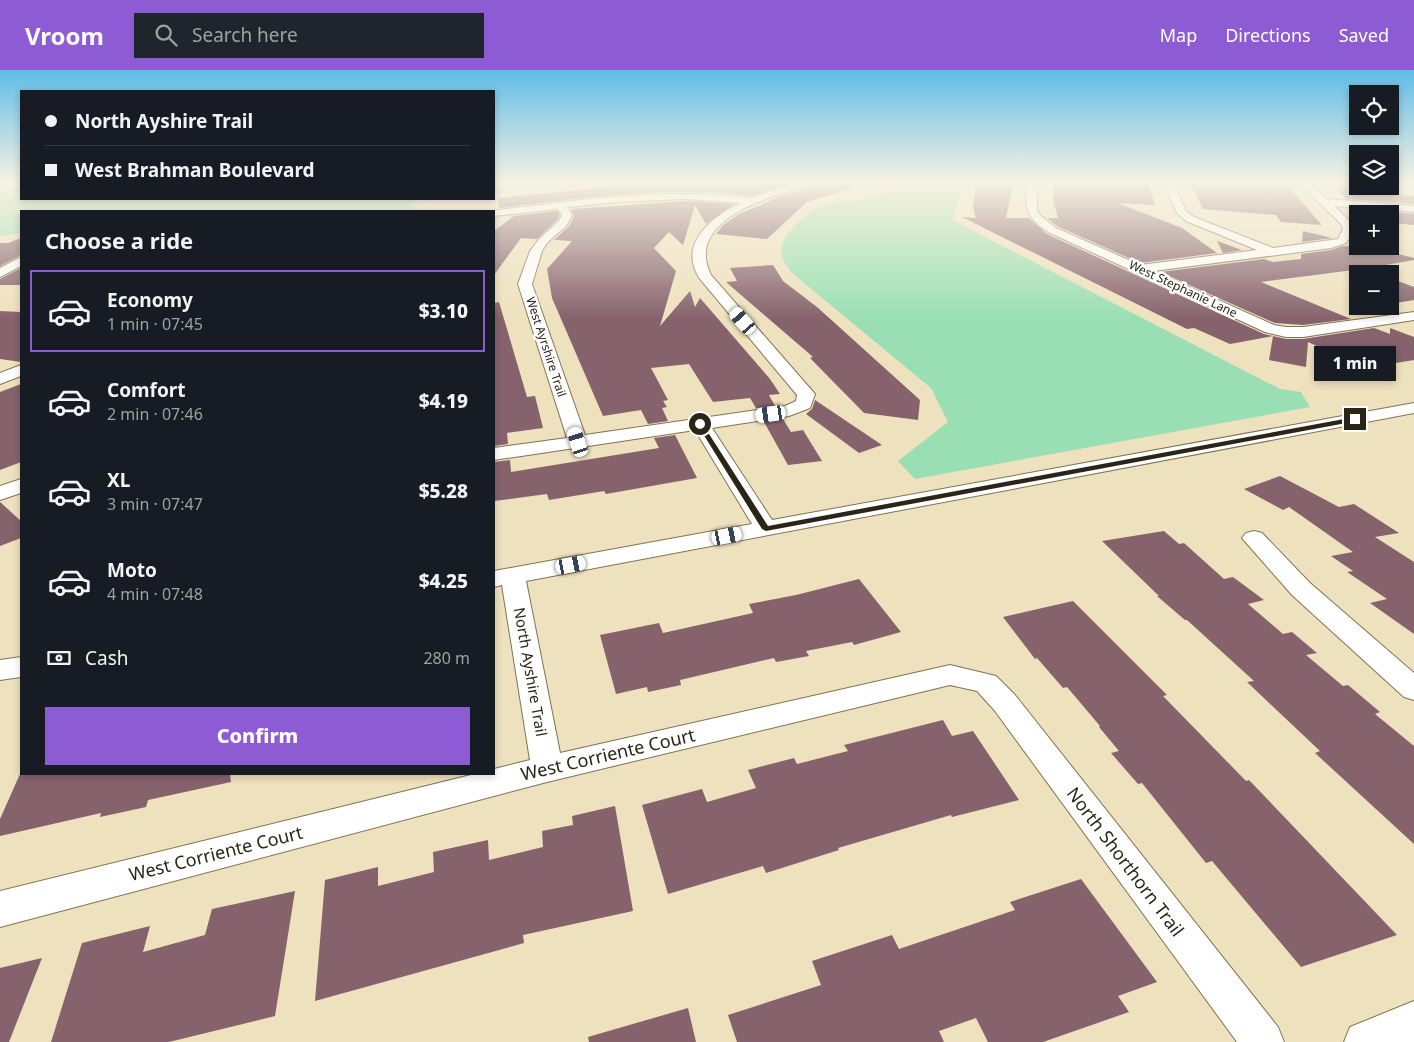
<!DOCTYPE html>
<meta charset="utf-8">
<style>
body{margin:0;font-family:"Noto Sans",sans-serif;background:#20242c;color:#f1f3f6;height:100vh;display:flex;flex-direction:column;font-size:19px;white-space:nowrap}
*{box-sizing:border-box;margin:0}
p{font-size:16px;color:#9ea1a6}
.icon{flex:none;width:28px;height:28px;fill:none;stroke:currentColor;stroke-width:2;stroke-linecap:round;stroke-linejoin:round}
.map{position:relative;flex:1;overflow:hidden}
.side{position:absolute;left:20px;top:140px;width:475px;height:565px;display:flex;flex-direction:column;background:#171b24;border-radius:0px;box-shadow:0 2px 8px #0003}
.side>*{flex:none}
.top-card{position:absolute;left:20px;top:20px;width:475px;height:110px;border-radius:0px;box-shadow:0 2px 8px #0003;display:grid;align-content:center;height:110px;padding:0 25px;background:#171b24}
.tools{position:absolute;left:1349px;top:15px;display:grid;gap:10px}
.tools a{display:grid;place-items:center;width:50px;height:50px;border-radius:0px;background:#171b24;box-shadow:0 2px 8px #0003;font-size:25px}
.end{position:absolute;width:22px;height:22px;margin:-11px;border:6px solid #2a2517;background:#fff;box-shadow:0 0 0 2px #fff}
.from{border-radius:50%}
.bubble{position:absolute;height:35px;border-radius:0px;background:#171b24;box-shadow:0 2px 8px #0003;font-size:16px;font-weight:800;line-height:35px;text-align:center}
.car{position:absolute;width:15px;height:30px;margin:-15px -8px;border-radius:6px;box-shadow:0 0 4px 1px #0007;background:linear-gradient(#fff 24%,#345 0 40%,#fff 0 76%,#345 0 86%,#fff 0)}
.top-card b{display:flex;align-items:center;gap:18px;height:48px;font-size:19px}
.top-card b+b{border-top:1px solid #363941}
.top-card i{width:12px;height:12px;background:#f1f3f6}
ul{padding:0;list-style:none}
li{display:flex;align-items:center;gap:15px;height:82px;margin:0 10px 8px;padding:0 15px;border:2px solid transparent;border-radius:0px}
li div{flex:1}
li b{display:block;font-size:19px}
li em{font-style:normal;font-weight:800}
li.current{border-color:#8d5bd4}
li>.icon{width:45px;height:45px;stroke-width:1.5}
h2{padding:0 25px;font-size:22px;line-height:60px}
.pay{display:flex;align-items:center;gap:12px;height:55px;padding:0 25px;font-size:19px}
.pay p{margin-inline-start:auto}
.button{display:flex;gap:10px;margin-top:auto;padding:10px 25px}
.button a{flex:1;height:58px;border-radius:0px;background:#8d5bd4;color:#fff;font-size:20px;font-weight:800;line-height:58px;text-align:center}
header{display:flex;align-items:center;gap:30px;box-sizing:border-box;height:70px;padding:0 25px;background:#8d5bd4;color:#fff}
header strong{font-size:24px}
nav{display:flex;gap:28px;margin-inline-start:auto;font-size:18px}
.search{width:350px;height:45px;background:#20242c;display:flex;align-items:center;gap:12px;box-sizing:border-box;padding:0 18px;border-radius:0px;color:#9ea1a6;font-size:19px}
.map>svg:first-child{display:block}
</style>
<header>
<strong>Vroom</strong>
<div class="search"><svg class="icon" aria-label="search" viewBox="0 0 24 24"><circle cx="10" cy="10" r="6"/><path d="M15 15l6 6"/></svg>Search here</div>
<nav><a>Map</a><a>Directions</a><a>Saved</a></nav>
</header>
<div class="map">
<svg width="1414" height="972" viewBox="0 0 1414 972">
<rect width="100%" height="100%" fill="#eee1be"/>
<g fill="#9adfb3">
<polygon points="0,113 21,113 21,129 447,129 412,132 417,141 21,141 21,163 0,166"/>
<polygon points="494,113 608,113 494,124"/>
<path d="M875,113H965L952,150L1280,319L1301,322L1310,337L915,409L898,391L948,352L931,318L792,203C788,197 782,191 781,183C780,165 810,138 826,134C847,129 874,133 892,117Z"/>
</g>
<g fill="#86626d">
<polygon points="645,113 792,113 750,126 717,122 653,122 589,127 499,138 498,128"/>
<polygon points="818,113 853,113 853,118 807,132 767,169 716,164 723,155 739,144 779,127 814,117"/>
<polygon points="979,113 1010,113 1009,115 1013,115 1006,148 1029,148 1047,164 1264,264 1273,266 1230,274 1194,258 1187,259 962,147 976,148 973,138 975,121"/>
<polygon points="1054,113 1105,114 1105,113 1148,113 1155,135 1118,133 1182,158 1217,183 1140,193 1057,156 1047,148 1058,148 1053,131"/>
<polygon points="1190,113 1285,113 1322,155 1281,152 1276,145 1203,139"/>
<polygon points="1331,114 1372,117 1379,123 1414,126 1414,134 1346,129"/>
<polygon points="685,131 734,134 706,154 695,135 683,175 669,162 654,178 676,201 660,256 690,221 695,237 700,228 770,309 780,324 769,325 775,336 756,338 750,328 713,332 689,294 651,298 668,330 663,331 667,337 662,338 668,351 648,354 641,340 603,346 552,228 547,199 572,171 554,170 569,156 574,146 571,139"/>
<polygon points="1357,140 1414,144 1414,155 1390,153 1390,144 1361,144"/>
<polygon points="557,141 560,145 557,150 537,169 521,168 494,205 494,161 514,146"/>
<polygon points="1303,161 1332,168 1302,172"/>
<polygon points="21,168 21,185 0,196 0,173 8,173"/>
<polygon points="1217,171 1242,180 1223,183"/>
<polygon points="1342,176 1367,176 1414,188 1414,190 1369,198 1261,212 1351,249 1303,255 1275,253 1160,202 1264,189 1273,192 1301,189 1301,184 1331,180"/>
<polygon points="773,195 783,211 817,237 920,330 918,350 864,343 810,288 813,287 726,212 737,211 730,198"/>
<polygon points="21,198 21,215 0,215 0,209"/>
<polygon points="1390,208 1414,217 1414,230 1390,234"/>
<polygon points="499,232 527,327 535,326 543,358 507,363 508,374 494,376 494,233"/>
<polygon points="0,241 21,242 21,292 0,289"/>
<polygon points="1374,258 1390,264 1390,258 1414,267 1414,290 1365,298 1308,272 1306,297 1269,290 1273,266 1286,269 1303,269"/>
<polygon points="21,314 21,392 0,400 0,322"/>
<polygon points="815,330 882,375 859,383 806,344 812,339"/>
<polygon points="783,349 791,362 803,360 822,391 788,395 764,352"/>
<polygon points="675,365 697,408 606,424 604,421 549,430 547,424 494,431 494,392 510,390 511,402 659,378 654,368"/>
<polygon points="1280,406 1339,437 1354,434 1399,463 1375,467 1414,492 1414,564 1370,533 1387,529 1347,502 1353,501 1331,486 1353,482 1289,437 1283,440 1244,419"/>
<polygon points="0,432 21,451 21,468 0,476"/>
<polygon points="1164,461 1179,474 1184,473 1224,509 1233,507 1264,530 1248,534 1283,564 1292,562 1317,583 1306,585 1343,616 1348,615 1380,642 1375,644 1414,676 1414,774 1315,683 1320,681 1247,612 1254,611 1187,550 1185,550 1157,526 1159,526 1102,471"/>
<polygon points="859,509 901,562 854,575 852,572 806,581 809,586 776,592 774,588 680,610 681,615 648,622 647,617 616,624 600,565 659,553 663,563 753,543 749,534 796,525"/>
<polygon points="1073,531 1167,625 1163,626 1246,711 1249,710 1397,865 1301,897 1212,791 1206,793 1142,713 1138,714 1111,683 1119,681 1099,657 1100,656 1067,617 1063,618 1037,588 1035,589 1003,547"/>
<polygon points="943,650 952,666 973,661 1019,730 952,747 951,745 838,778 839,780 766,803 763,796 668,824 642,735 702,719 707,732 756,718 748,700 794,688 797,694 848,681 844,675"/>
<polygon points="20,704 230,704 231,712 148,730 146,737 100,747 101,743 0,766 0,749"/>
<polygon points="615,736 633,841 523,865 524,873 315,931 325,810 378,797 378,816 434,802 433,782 488,770 489,790 543,777 542,761 573,755 572,746"/>
<polygon points="1081,809 1157,912 1118,926 1129,942 1043,972 988,972 976,948 939,961 944,972 737,972 728,945 821,915 812,891 892,865 899,879 1015,840 1010,832"/>
<polygon points="295,821 275,946 169,972 51,972 82,873 150,856 143,882 205,865 212,839"/>
<polygon points="42,888 9,972 0,972 0,898"/>
<polygon points="688,938 696,972 589,972 588,967"/>
</g>
<g fill="none" stroke-linecap="round" stroke-linejoin="round">
<g stroke="#7f7353" stroke-width="2">
<g id="minor">
<path d="M797,113H816L814,115C776,124 683,148 711,205L815,324L810,338L789,346L712,358L772,450L1414,333V343L526,511L560,683L950,595L996,606L1015,625L1278,957L1284,972H1237L995,641L977,621L950,615L547,712L0,857V821L475,704H494V699L530,690L502,515L494,517V501L752,454L695,360L494,390V378L567,368L518,214L530,181L539,169L559,151L562,145L558,139L494,146V141H490L589,129L653,124H717L750,128ZM685,129L740,133C711,148 677,174 700,209L797,325L796,331L785,336L585,365L532,214L542,181L547,173L567,155L572,145L568,137L621,132Z"/>
<path d="M1027,113H1037V141L1042,147L1056,158L1140,195L1257,180L1186,151L1177,143L1163,113H1173L1186,141L1194,147L1273,178L1338,169L1343,159L1341,154L1299,113H1309L1327,129L1414,136V142L1334,136L1350,151L1355,159L1346,173L1331,178L1153,201L1274,255L1286,257H1303L1414,242V250L1303,267H1286L1265,262L1048,162C1025,146 1025,140 1027,113Z"/>
<polygon points="21,187 21,196 0,207 0,198"/>
<polygon points="21,295 21,306 0,314 0,303"/>
<polygon points="21,409 21,423 0,430 0,416"/>
<polygon points="1254,461 1262,463 1310,513 1414,603 1414,630 1404,627 1292,525 1242,468 1246,463"/>
<polygon points="21,587 21,607 0,610 0,590"/>
<polygon points="1414,931 1414,972 1344,972 1350,957"/>
</g>
</g>
<use href="#minor" fill="#fff" fill-rule="evenodd"/>
</g>
<linearGradient id="sky" x2="0" y2="1"><stop stop-color="#5fbce8"/><stop offset="0.45" stop-color="#f7f2e2"/><stop offset="1" stop-color="#f7f2e2" stop-opacity="0"/></linearGradient>
<rect width="1414" height="249" fill="url(#sky)"/>
<polygon fill="#2a2517" points="1355,347 1358,349 1357,351 766,461 762,459 697,354 702,353 768,456"/>
<g text-anchor="middle" stroke-width="5" stroke-linejoin="round" paint-order="stroke">
<g font-size="12" fill="#2a2517" stroke="#fff">
<text transform="translate(1183 219) rotate(25)" y="4">West Stephanie Lane</text>
<text transform="translate(546 277) rotate(72)" y="4">West Ayrshire Trail</text>
</g>
<g font-size="15" fill="#2a2517" stroke="#fff">
<text transform="translate(530 602) rotate(80)" y="5">North Ayshire Trail</text>
</g>
<g font-size="18" fill="#2a2517" stroke="#fff">
<text transform="translate(608 685) rotate(-13)" y="6">West Corriente Court</text>
<text transform="translate(216 784) rotate(-14)" y="6">West Corriente Court</text>
<text transform="translate(1125 792) rotate(53)" y="6">North Shorthorn Trail</text>
</g>
</g>
</svg>
<div class="tools">
<a><svg class="icon" aria-label="locate" viewBox="0 0 24 24"><circle cx="12" cy="12" r="6"/><path d="M12 2v4M12 18v4M2 12h4M18 12h4"/></svg></a>
<a><svg class="icon" aria-label="layers" viewBox="0 0 24 24"><path d="M12 4l9 5-9 5-9-5zM3 14l9 5 9-5"/></svg></a>
<a>+</a>
<a>−</a>
</div>
<i class="end from" style="left:700px;top:354px"></i>
<i class="end" style="left:1355px;top:349px"></i>
<div class="bubble" style="left:1314px;top:276px;width:82px">1 min</div>
<i class="car" style="left:743px;top:251px;rotate:319deg"></i>
<i class="car" style="left:771px;top:344px;rotate:262deg"></i>
<i class="car" style="left:578px;top:372px;rotate:342deg"></i>
<i class="car" style="left:727px;top:466px;rotate:79deg"></i>
<i class="car" style="left:571px;top:495px;rotate:79deg"></i>
<div class="top-card">
<b><i class="from"></i>North Ayshire Trail</b>
<b><i></i>West Brahman Boulevard</b>
</div>
<section class="side">
<h2>Choose a ride</h2>
<ul>
<li class="current"><svg class="icon" aria-label="car" viewBox="0 0 24 24"><path d="M5 17H2v-5l4-1 3-4h7l3 4 3 1v5h-3M9 17h6M6 11h13"/><circle cx="7" cy="17" r="2"/><circle cx="17" cy="17" r="2"/></svg><div><b>Economy</b><p>1 min · 07:45</p></div><em>$3.10</em></li>
<li><svg class="icon" aria-label="car" viewBox="0 0 24 24"><path d="M5 17H2v-5l4-1 3-4h7l3 4 3 1v5h-3M9 17h6M6 11h13"/><circle cx="7" cy="17" r="2"/><circle cx="17" cy="17" r="2"/></svg><div><b>Comfort</b><p>2 min · 07:46</p></div><em>$4.19</em></li>
<li><svg class="icon" aria-label="car" viewBox="0 0 24 24"><path d="M5 17H2v-5l4-1 3-4h7l3 4 3 1v5h-3M9 17h6M6 11h13"/><circle cx="7" cy="17" r="2"/><circle cx="17" cy="17" r="2"/></svg><div><b>XL</b><p>3 min · 07:47</p></div><em>$5.28</em></li>
<li><svg class="icon" aria-label="car" viewBox="0 0 24 24"><path d="M5 17H2v-5l4-1 3-4h7l3 4 3 1v5h-3M9 17h6M6 11h13"/><circle cx="7" cy="17" r="2"/><circle cx="17" cy="17" r="2"/></svg><div><b>Moto</b><p>4 min · 07:48</p></div><em>$4.25</em></li>
</ul>
<div class="pay"><svg class="icon" aria-label="cash" viewBox="0 0 24 24"><path d="M3 7h18v10H3z"/><circle cx="12" cy="12" r="2"/></svg>Cash<p>280 m</p></div>
<div class="button"><a>Confirm</a></div>
</section>
</div>
